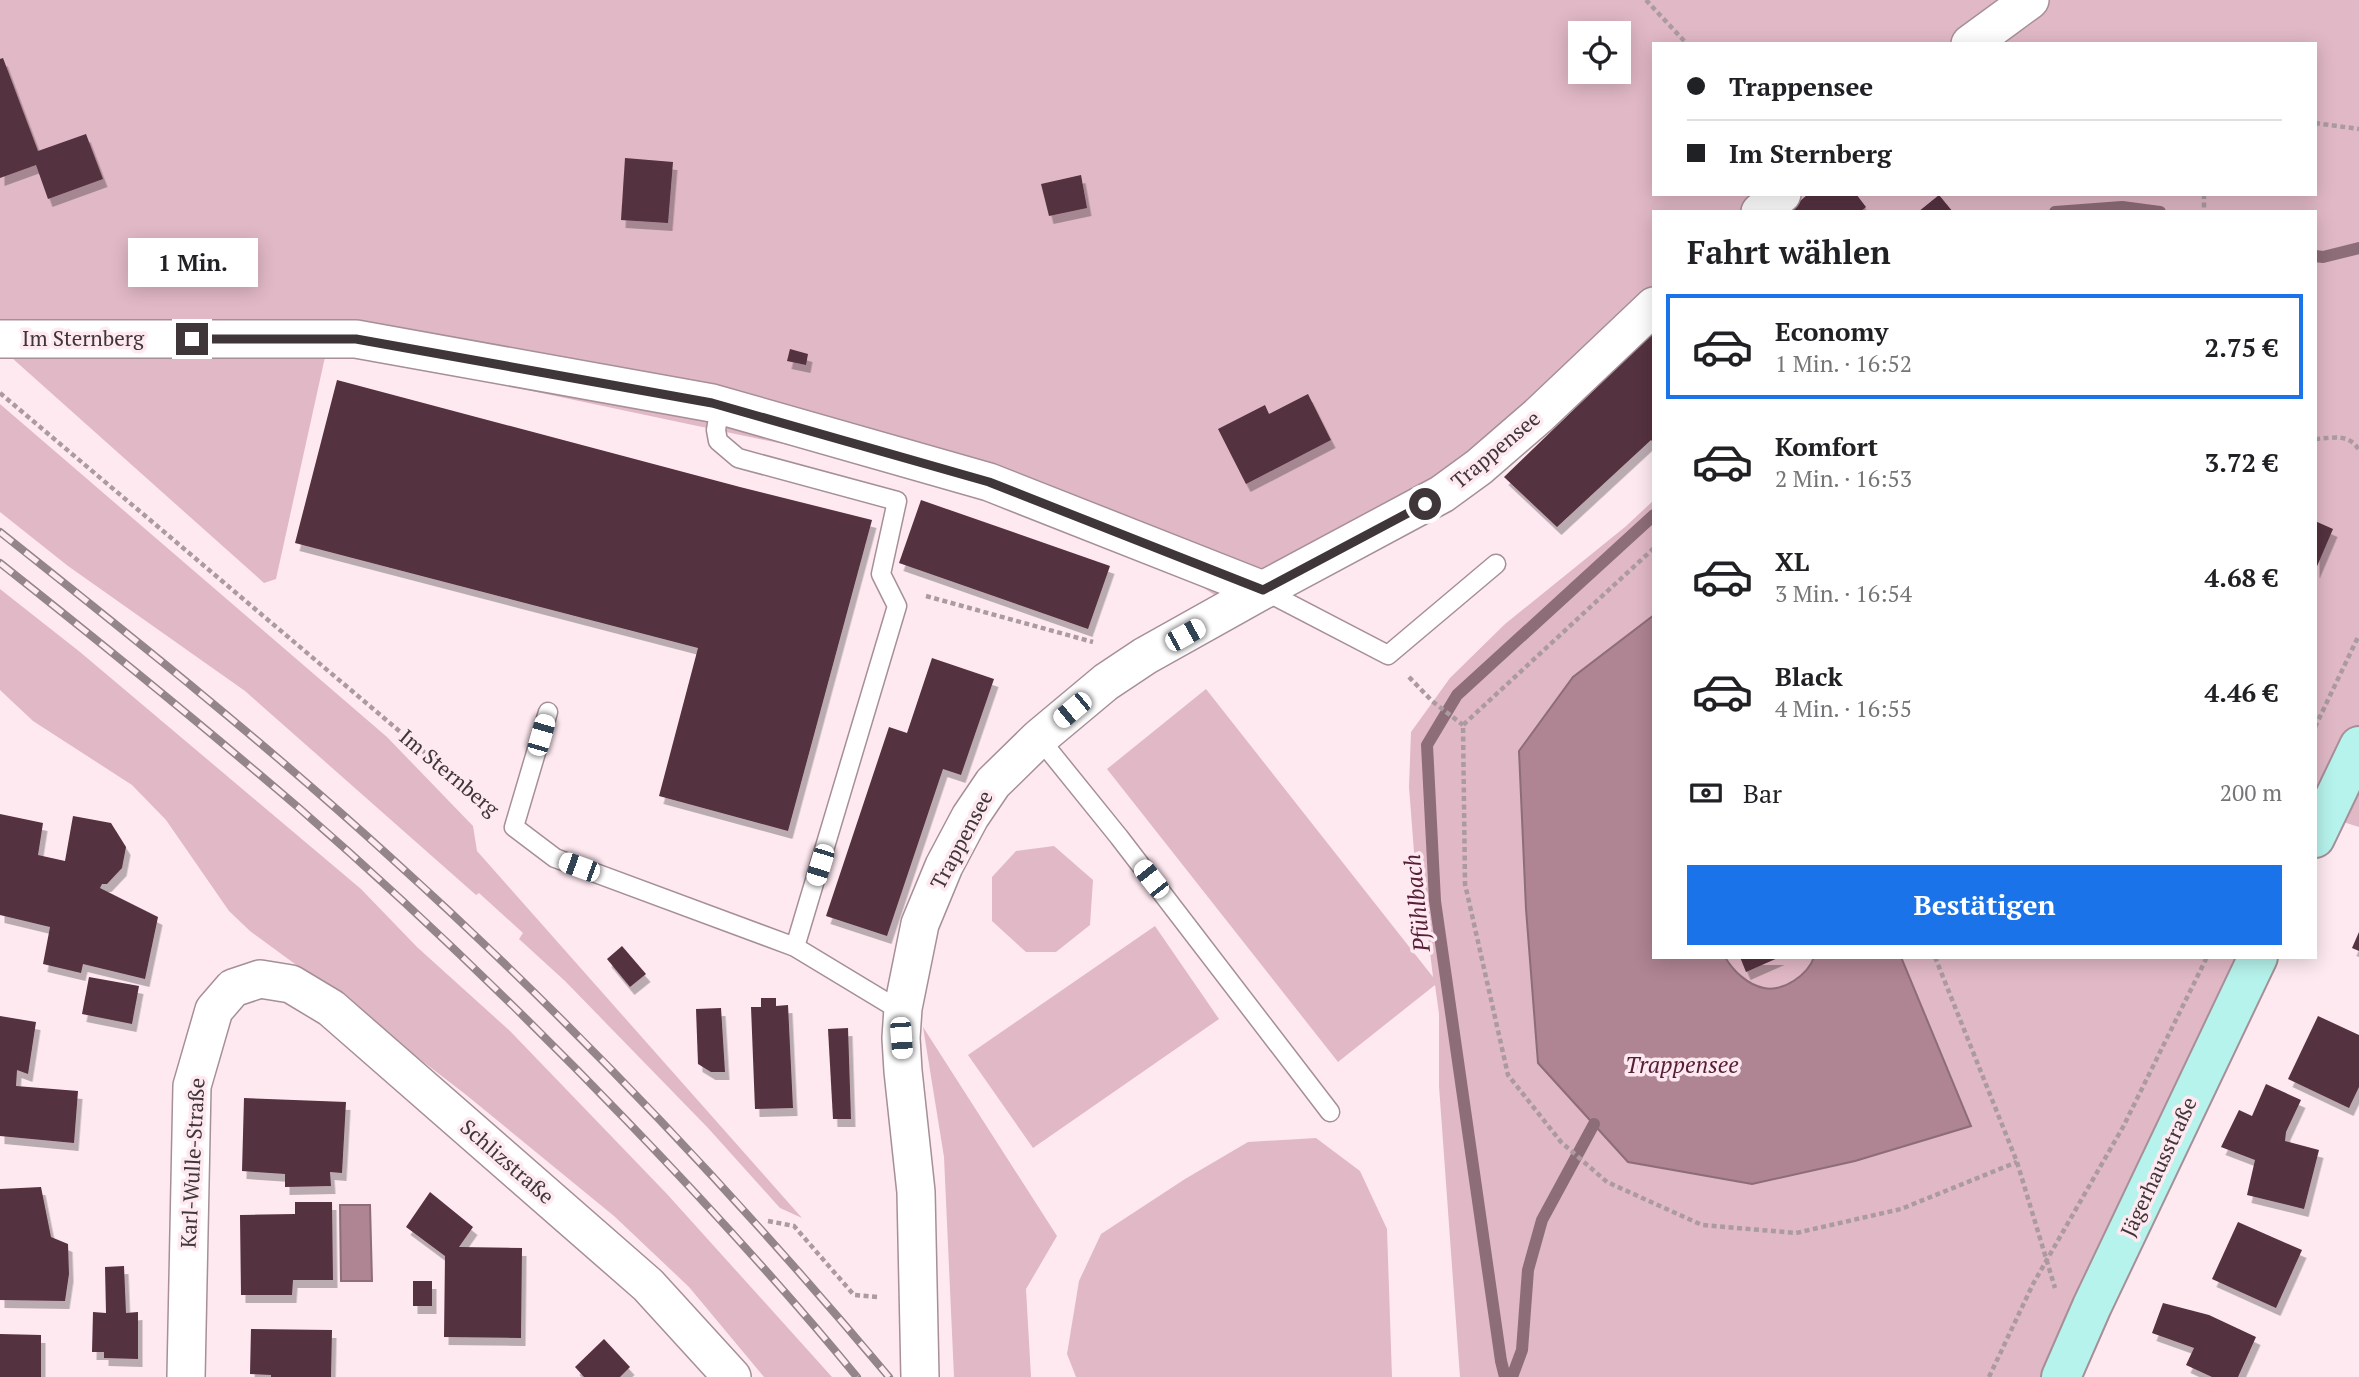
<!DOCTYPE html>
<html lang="de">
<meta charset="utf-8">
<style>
body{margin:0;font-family:"PT Serif",serif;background:#f2f2f2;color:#202124;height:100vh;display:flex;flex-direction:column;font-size:26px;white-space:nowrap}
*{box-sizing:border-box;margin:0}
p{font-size:23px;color:#757577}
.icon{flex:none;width:38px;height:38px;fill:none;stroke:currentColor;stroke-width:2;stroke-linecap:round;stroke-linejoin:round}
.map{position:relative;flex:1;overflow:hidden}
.side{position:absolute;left:1652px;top:210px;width:665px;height:749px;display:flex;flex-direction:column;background:#fff;border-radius:0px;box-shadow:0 4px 18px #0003}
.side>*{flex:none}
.top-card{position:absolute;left:1652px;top:42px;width:665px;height:154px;border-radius:0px;box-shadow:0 4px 18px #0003;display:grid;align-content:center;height:154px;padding:0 35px;background:#fff}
.tools{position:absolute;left:1568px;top:21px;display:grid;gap:14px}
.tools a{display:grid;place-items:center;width:63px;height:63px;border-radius:0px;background:#fff;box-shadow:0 4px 18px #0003;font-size:35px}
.end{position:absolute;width:32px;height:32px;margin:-16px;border:9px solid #3f3639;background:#fff;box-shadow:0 0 0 4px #fff}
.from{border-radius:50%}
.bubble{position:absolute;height:49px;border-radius:0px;background:#fff;box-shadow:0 4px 18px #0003;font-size:23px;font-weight:800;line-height:49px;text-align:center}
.car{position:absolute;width:21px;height:42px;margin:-21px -10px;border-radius:9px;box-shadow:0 0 5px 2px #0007;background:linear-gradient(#fff 24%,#345 0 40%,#fff 0 76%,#345 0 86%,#fff 0)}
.top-card b{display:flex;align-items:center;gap:24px;height:66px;font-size:26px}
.top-card b+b{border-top:2px solid #e0e0e0}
.top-card i{width:18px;height:18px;background:#202124}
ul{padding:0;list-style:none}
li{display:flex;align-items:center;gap:21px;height:105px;margin:0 14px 10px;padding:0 21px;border:4px solid transparent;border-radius:0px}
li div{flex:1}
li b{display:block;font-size:26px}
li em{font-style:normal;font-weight:800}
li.on{border-color:#1a73e8}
li>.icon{width:63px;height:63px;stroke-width:1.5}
h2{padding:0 35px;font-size:32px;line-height:84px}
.pay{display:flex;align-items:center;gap:18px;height:77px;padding:0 35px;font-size:26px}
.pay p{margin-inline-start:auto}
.button{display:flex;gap:14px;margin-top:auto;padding:14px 35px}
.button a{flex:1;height:80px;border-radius:0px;background:#1a73e8;color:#fff;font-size:28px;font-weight:800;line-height:80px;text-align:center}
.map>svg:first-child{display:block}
</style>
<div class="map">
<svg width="2359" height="1377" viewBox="0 0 2359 1377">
<defs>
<filter id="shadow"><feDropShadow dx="4.5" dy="8" stdDeviation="0" flood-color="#0004"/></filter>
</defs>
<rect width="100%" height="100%" fill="#fee9f0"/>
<g fill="#e1b8c6" fill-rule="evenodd">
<path d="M0,0H2359V827L2315,813V212H1654V309L1493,455L1222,600L1165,562L921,473L327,348L276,579L264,583L12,358L0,351ZM1580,33H1619V72H1580ZM1654,44H2315V194H1654Z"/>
<polygon points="0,404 387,737 473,826 477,851 802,1218 780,1208 708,1128 565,981 519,939 523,933 479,893 476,895 245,691 68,566 0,512"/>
<polygon points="1654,500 1654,617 1519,751 1526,909 1538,1063 1628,1162 1971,1125 1901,957 2241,957 2051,1377 1460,1377 1439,1086 1439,1014 1435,985 1338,1062 1107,769 1206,689 1433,977 1427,928 1416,878 1409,787 1411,732 1450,678 1505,624 1625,527"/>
<polygon points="0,589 80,652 361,889 417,947 510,1031 667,1194 832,1377 764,1377 689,1287 614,1216 465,1094 325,986 250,931 229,911 166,820 132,785 33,721 0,690"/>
<polygon points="1054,846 1093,880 1090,925 1056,952 1026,952 992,921 992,877 1016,851"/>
<polygon points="1155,926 1219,1019 1033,1148 968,1055"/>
<path d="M1725,957H1814C1808,975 1783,992 1764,988C1748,985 1733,971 1725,957Z"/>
<polygon points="923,1027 1057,1236 1026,1289 1031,1377 954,1377 944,1157"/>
<polygon points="1316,1138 1360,1171 1387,1229 1392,1377 1076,1377 1067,1354 1079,1281 1101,1234 1185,1179 1248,1142"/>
</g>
<g fill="#af8493" stroke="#8d6d78" stroke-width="2">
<path d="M1654,615V957H1725C1733,971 1748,985 1764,988C1783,992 1808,975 1814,957H1901L1971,1126L1855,1161L1752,1184L1628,1162L1538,1063L1526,909L1519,751L1573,677Z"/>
<polygon points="340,1205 370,1205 372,1281 341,1281"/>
</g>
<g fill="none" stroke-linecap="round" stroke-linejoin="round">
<g stroke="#8d6d78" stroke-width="12">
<polyline points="2055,212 2122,207 2160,212"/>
<polyline points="2315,256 2323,257 2359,248"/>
<polyline points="1505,1377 1501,1361 1435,901 1427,745 1457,695 1654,515"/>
<polyline points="1512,1377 1522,1350 1528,1270 1542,1220 1594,1124"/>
</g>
</g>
<g fill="#55303f" filter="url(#shadow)">
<polygon points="3,58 38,151 86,134 103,179 48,199 36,165 0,178 0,59"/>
<polygon points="625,158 673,162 668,223 621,220"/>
<polygon points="1081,175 1087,208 1049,216 1041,184"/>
<polygon points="1808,194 1856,194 1866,207 1860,212 1788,212"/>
<polygon points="1939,195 1953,212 1918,212"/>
<polygon points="1654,332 1654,443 1651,440 1557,527 1504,477"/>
<polygon points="790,349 808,354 806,365 787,361"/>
<polygon points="337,380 740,487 872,520 788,831 659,796 698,648 295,543"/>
<polygon points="1308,394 1331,440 1246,484 1218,429 1265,405 1269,414"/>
<polygon points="921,500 1110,566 1088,629 899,563"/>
<polygon points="2315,521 2333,529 2315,571"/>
<polygon points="932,658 994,679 961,775 943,769 887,936 826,916 889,727 907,733"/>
<polygon points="0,814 43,823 38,855 65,861 73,816 111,823 126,847 122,868 107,884 102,884 100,888 158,917 145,979 83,964 81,973 43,964 50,927 0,915"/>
<polygon points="2359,932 2359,951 2352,948"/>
<polygon points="622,946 646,974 630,987 607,959"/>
<polygon points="1740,957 1780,957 1746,972"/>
<polygon points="89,977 139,986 132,1024 82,1014"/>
<polygon points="761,998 776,998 776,1006 788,1005 793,1108 755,1109 751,1007 761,1007"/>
<polygon points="721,1008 725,1072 711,1072 698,1064 696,1009"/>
<polygon points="0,1016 36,1022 28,1074 17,1070 16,1086 78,1091 74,1143 0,1136"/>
<polygon points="2318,1016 2359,1035 2359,1087 2349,1108 2288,1079"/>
<polygon points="848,1028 851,1119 833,1119 828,1029"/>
<polygon points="2266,1084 2301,1100 2286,1132 2285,1141 2319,1150 2304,1209 2247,1195 2255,1160 2221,1147 2239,1110 2252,1116"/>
<polygon points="244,1098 346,1102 342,1173 330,1172 331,1186 285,1187 285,1174 242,1171"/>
<polygon points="41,1187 51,1237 68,1244 69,1274 65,1301 0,1300 0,1189"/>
<polygon points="430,1192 473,1227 459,1247 522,1248 521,1338 444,1337 445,1256 406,1227"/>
<polygon points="295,1202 332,1202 333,1280 293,1280 292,1295 241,1295 240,1215 295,1214"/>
<polygon points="2238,1222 2302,1250 2276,1308 2212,1279"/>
<polygon points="124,1266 126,1313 138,1312 138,1359 104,1358 104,1352 92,1352 93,1312 106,1313 105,1267"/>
<rect x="413" y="1281" width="19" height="25"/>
<polygon points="2163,1303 2209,1315 2256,1337 2238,1377 2212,1377 2186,1365 2194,1348 2152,1333"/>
<polygon points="251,1329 332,1330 331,1377 271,1377 271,1375 250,1374"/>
<polygon points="0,1334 41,1335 41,1377 0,1377"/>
<polygon points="604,1339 630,1367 620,1377 584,1377 575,1367"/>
</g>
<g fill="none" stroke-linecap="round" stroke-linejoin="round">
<g stroke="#a68f97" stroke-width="21">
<g id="lane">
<polyline points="720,406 716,430 718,441 738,458 897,501 881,574 897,606 795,947"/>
<polyline points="1263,590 1388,655 1496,564"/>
<polyline points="548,712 514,827 555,858 795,947 891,1005 903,1008"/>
<polyline points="1039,738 1119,837 1330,1112"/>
</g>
</g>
<g stroke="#a68f97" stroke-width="40">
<g id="street">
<polyline points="1970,44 2030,0"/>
<polyline points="1760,212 1782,194"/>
<polyline points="0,339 356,339 712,403 989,482 1263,590"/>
<polyline points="186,1377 192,1086 214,1010 233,988 260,979 291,984 331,1008 648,1285 732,1377"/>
<polyline points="920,1377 916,1192 903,1071 901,1038 903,1008 920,924 944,866 970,817 993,783 1039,738 1106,682 1145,656 1263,590 1442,494 1479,467 1538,416 1654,306"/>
</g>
</g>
<g stroke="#a68f97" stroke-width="42">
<g id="secondary">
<polyline points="2315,838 2359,746"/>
<polyline points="2061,1377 2092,1306 2258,957"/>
</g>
</g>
<g stroke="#ab9ba0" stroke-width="4.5" stroke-dasharray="5 3.5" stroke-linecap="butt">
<polyline points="1646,0 1687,44"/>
<polyline points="2315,123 2359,129"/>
<polyline points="2204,194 2204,212"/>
<polyline points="0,393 489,807"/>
<path d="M2315,439C2333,438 2349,433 2359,450"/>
<polyline points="1654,548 1463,725 1465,884 1508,1075 1561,1142 1607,1182 1702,1225 1796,1233 1901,1209 2017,1162"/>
<polyline points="926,596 1093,642"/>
<polyline points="1409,677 1432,701 1463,725"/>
<polyline points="2315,727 2359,635"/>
<polyline points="1935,957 2017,1162 2055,1288"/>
<polyline points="768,1221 794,1226 854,1295 878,1297"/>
<polyline points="1989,1377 2033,1284 2123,1127 2207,957"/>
</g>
<use href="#lane" stroke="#fff" stroke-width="18"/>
<use href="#street" stroke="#fff" stroke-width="37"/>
<use href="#secondary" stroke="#b6f3ec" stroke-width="38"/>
<g stroke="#93858a" stroke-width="8">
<g id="rail">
<path d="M0,532C132,637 264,742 389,856C570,1019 733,1191 889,1377"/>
<path d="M0,563C101,643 201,724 299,808C413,907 522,1012 626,1120C706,1203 784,1288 857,1377"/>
</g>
</g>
<use href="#rail" stroke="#fee9f0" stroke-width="5" stroke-dasharray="16" stroke-linecap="butt"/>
</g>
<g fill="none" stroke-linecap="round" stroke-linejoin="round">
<polyline stroke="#3f3639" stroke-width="9" points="192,339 356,339 712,403 989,482 1263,590 1425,504"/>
</g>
<g text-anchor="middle" stroke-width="7" stroke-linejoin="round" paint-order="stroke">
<g font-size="21" fill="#3f3639" stroke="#fee9f0">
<text x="83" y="346">Im Sternberg</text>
<text transform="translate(1496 450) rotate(-40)" y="7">Trappensee</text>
<text transform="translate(449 773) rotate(40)" y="7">Im Sternberg</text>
<text transform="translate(962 840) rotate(-62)" y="7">Trappensee</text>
<text transform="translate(507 1162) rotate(41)" y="7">Schlizstraße</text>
<text transform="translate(193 1163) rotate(-87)" y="7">Karl-Wulle-Straße</text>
<text transform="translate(2159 1167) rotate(-65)" y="7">Jägerhausstraße</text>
</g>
<g font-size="23" font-style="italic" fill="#561e37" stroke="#fee9f0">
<text transform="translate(1417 903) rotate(-96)" y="8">Pfühlbach</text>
<text x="1682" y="1073">Trappensee</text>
</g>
</g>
</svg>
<div class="tools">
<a><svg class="icon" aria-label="locate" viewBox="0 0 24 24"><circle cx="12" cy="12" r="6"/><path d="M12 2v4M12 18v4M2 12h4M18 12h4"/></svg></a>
</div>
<i class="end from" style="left:1425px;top:504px"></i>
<i class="end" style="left:192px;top:339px"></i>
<div class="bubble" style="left:128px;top:238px;width:130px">1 Min.</div>
<i class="car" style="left:1185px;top:635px;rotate:61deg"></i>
<i class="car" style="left:1072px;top:710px;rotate:230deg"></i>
<i class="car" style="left:541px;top:735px;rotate:16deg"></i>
<i class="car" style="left:820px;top:865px;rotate:197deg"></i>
<i class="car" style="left:579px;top:867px;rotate:290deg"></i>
<i class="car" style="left:1151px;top:879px;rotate:322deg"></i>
<i class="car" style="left:901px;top:1038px;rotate:176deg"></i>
<div class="top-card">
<b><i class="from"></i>Trappensee</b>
<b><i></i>Im Sternberg</b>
</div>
<section class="side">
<h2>Fahrt wählen</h2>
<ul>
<li class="on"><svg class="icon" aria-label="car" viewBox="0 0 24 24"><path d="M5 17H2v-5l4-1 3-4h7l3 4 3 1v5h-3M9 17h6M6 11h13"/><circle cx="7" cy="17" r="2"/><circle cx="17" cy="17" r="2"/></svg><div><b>Economy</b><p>1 Min. · 16:52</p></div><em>2.75 €</em></li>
<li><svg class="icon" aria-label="car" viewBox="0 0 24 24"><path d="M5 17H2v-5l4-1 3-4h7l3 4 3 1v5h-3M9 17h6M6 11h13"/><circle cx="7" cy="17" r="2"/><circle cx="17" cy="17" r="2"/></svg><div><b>Komfort</b><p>2 Min. · 16:53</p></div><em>3.72 €</em></li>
<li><svg class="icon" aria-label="car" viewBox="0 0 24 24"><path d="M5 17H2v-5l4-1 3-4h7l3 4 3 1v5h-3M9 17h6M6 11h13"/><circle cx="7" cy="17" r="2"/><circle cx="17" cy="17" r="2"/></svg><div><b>XL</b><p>3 Min. · 16:54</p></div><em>4.68 €</em></li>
<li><svg class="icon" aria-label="car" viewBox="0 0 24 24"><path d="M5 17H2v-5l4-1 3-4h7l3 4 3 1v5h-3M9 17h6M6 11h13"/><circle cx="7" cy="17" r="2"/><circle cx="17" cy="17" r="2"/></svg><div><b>Black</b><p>4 Min. · 16:55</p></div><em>4.46 €</em></li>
</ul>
<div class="pay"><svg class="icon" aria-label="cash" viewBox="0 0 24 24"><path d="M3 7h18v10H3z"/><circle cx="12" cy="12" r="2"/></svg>Bar<p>200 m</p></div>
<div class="button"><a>Bestätigen</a></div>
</section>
</div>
